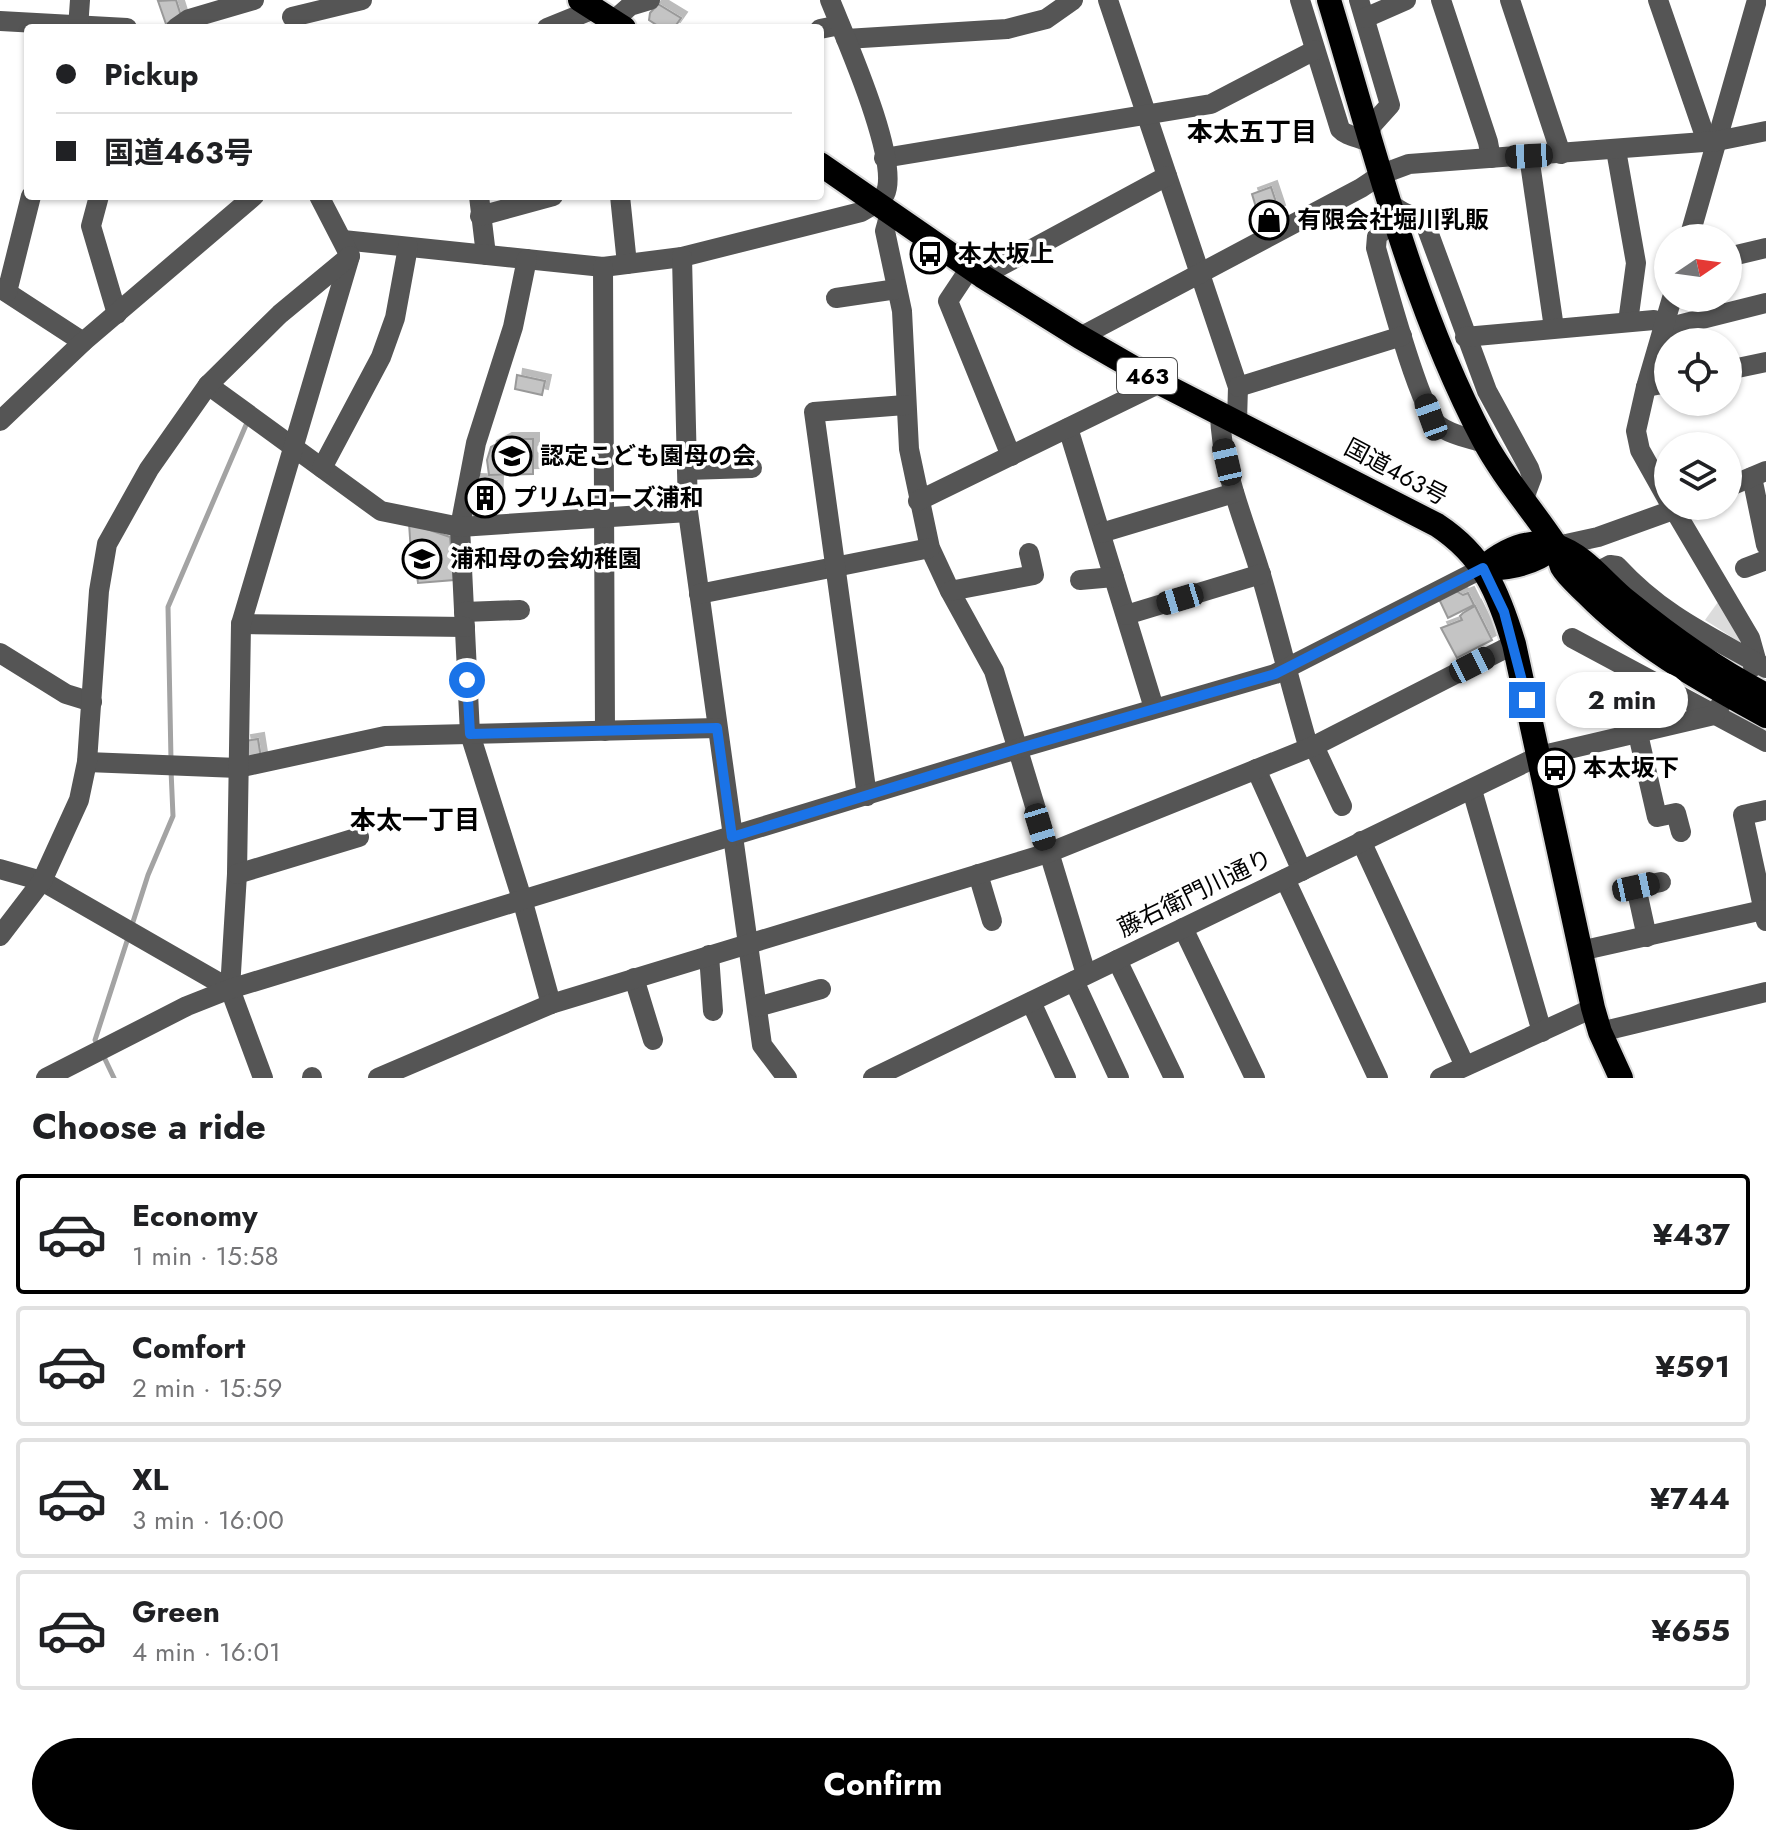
<!DOCTYPE html>
<meta charset="utf-8">
<style>
body{margin:0;font-family:Jost,"Noto Sans JP",sans-serif;background:#f6f6f6;color:#202124;height:100vh;display:flex;flex-direction:column;font-size:30px;white-space:nowrap}
*{box-sizing:border-box;margin:0}
p{font-size:26px;color:#757577}
.icon{flex:none;width:44px;height:44px;fill:none;stroke:currentColor;stroke-width:2;stroke-linecap:round;stroke-linejoin:round}
.map{position:relative;height:1078px;overflow:hidden}
.drawer{display:flex;flex-direction:column;background:#fff;flex:1}
.drawer>*{flex:none}
.hud{position:absolute;left:24px;top:24px;width:800px;height:176px;border-radius:8px;box-shadow:0 2px 6px #0004;display:grid;align-content:center;height:176px;padding:0 32px;background:#fff}
.needle{width:52px;rotate:77deg}
.fabs{position:absolute;left:1654px;top:224px;display:grid;gap:16px}
.fabs a{display:grid;place-items:center;width:88px;height:88px;border-radius:50%;background:#fff;box-shadow:0 2px 6px #0004;font-size:40px}
.end{position:absolute;width:36px;height:36px;margin:-18px;border:10px solid #1a73e8;background:#fff;box-shadow:0 0 0 4px #fff}
.from{border-radius:50%}
.bubble{position:absolute;height:56px;border-radius:28px;background:#fff;box-shadow:0 2px 6px #0004;font-size:26px;font-weight:700;line-height:56px;text-align:center}
.car{position:absolute;width:24px;height:48px;margin:-24px -12px;border-radius:10px;box-shadow:0 0 6px 2px #0007;background:linear-gradient(#222 24%,#8ab4d8 0 40%,#222 0 76%,#8ab4d8 0 86%,#222 0)}
.hud b{display:flex;align-items:center;gap:28px;height:76px;font-size:30px}
.hud b+b{border-top:2px solid #e0e0e0}
.hud i{width:20px;height:20px;background:#202124}
ul{padding:0;list-style:none}
li{display:flex;align-items:center;gap:24px;height:120px;margin:0 16px 12px;padding:0 16px;border:4px solid #e0e0e0;border-radius:8px}
li div{flex:1}
li b{display:block;font-size:30px}
li em{font-style:normal;font-weight:700}
li.on{border-color:#000}
li>.icon{width:72px;height:72px;stroke-width:1.5}
h2{padding:0 32px;font-size:36px;line-height:96px}
.primary-button{display:flex;gap:16px;margin-top:auto;padding:16px 32px}
.primary-button a{flex:1;height:92px;border-radius:48px;background:#000;color:#fff;font-size:32px;font-weight:700;line-height:92px;text-align:center}
.map>svg:first-child{display:block}
</style>
<div class="map">
<svg width="1766" height="1078" viewBox="0 0 1766 1078">
<defs>
<filter id="shadow"><feDropShadow dx="6" dy="-6" stdDeviation="0" flood-color="#0004"/></filter>
</defs>
<rect width="100%" height="100%" fill="#fff"/>
<polygon fill="#dcdcdc" points="1718,602 1744,645 1705,620"/>
<g fill="none" stroke-linecap="round" stroke-linejoin="round">
<g stroke="#a3a3a3" stroke-width="5">
<polyline points="171,760 168,607 246,425"/>
<polyline points="132,925 148,875 173,816 171,770"/>
<polyline points="98,1046 95,1040 128,938"/>
<polyline points="103,1055 114,1078"/>
</g>
</g>
<g fill="#c4c4c4" stroke="#999" stroke-width="2" filter="url(#shadow)">
<polygon points="176,0 182,19 166,24 158,1"/>
<polygon points="658,4 681,18 674,28 661,28 649,20 650,13"/>
<polygon points="1271,187 1279,211 1274,214 1278,222 1266,228 1259,217 1252,194"/>
<polygon points="517,375 545,381 542,395 515,389"/>
<polygon points="506,439 533,439 533,474 489,475 487,460 491,447"/>
<polygon points="475,480 497,481 496,516 474,515"/>
<polygon points="409,523 450,537 454,580 418,583 416,568 412,568"/>
<polygon points="1456,591 1463,595 1468,593 1474,605 1448,618 1439,599"/>
<polygon points="1475,606 1492,640 1457,658 1441,628 1462,620 1460,616 1463,613"/>
<polygon points="258,739 261,758 248,760 245,741"/>
</g>
<g fill="none" stroke-linecap="round" stroke-linejoin="round">
<g stroke="#dbdbdb" stroke-width="28">
<g id="highway">
<polyline points="580,0 624,28"/>
<path d="M1329,0C1374,148 1411,302 1483,439C1503,477 1532,509 1555,544C1559,551 1559,560 1562,567C1567,576 1579,586 1587,594C1638,646 1703,681 1766,716"/>
<path d="M820,164L982,276L1080,337L1160,383L1437,525C1484,556 1498,592 1514,644L1593,1008L1600,1032L1621,1078"/>
<path d="M1483,568C1504,550 1528,538 1556,546C1585,555 1605,584 1628,602C1671,637 1717,670 1766,695"/>
<path d="M1483,568C1511,570 1534,563 1557,546"/>
</g>
</g>
<g stroke="#555" stroke-width="20">
<polyline points="1108,0 1238,387 1237,421"/>
<path d="M1300,0L1340,129C1348,138 1363,137 1373,145"/>
<polyline points="1359,0 1390,105 1372,125 1370,132"/>
<polyline points="1441,0 1488,142 1491,158"/>
<polyline points="1510,0 1561,154"/>
<polyline points="1658,0 1707,142"/>
<polyline points="292,17 362,0"/>
<polyline points="1365,18 1406,0"/>
<polyline points="0,21 127,28"/>
<polyline points="613,21 630,6 650,0"/>
<polyline points="78,28 80,0"/>
<polyline points="176,28 189,19 254,0"/>
<polyline points="547,28 594,9"/>
<polyline points="820,29 840,25"/>
<polyline points="846,39 1007,29 1046,19 1073,0"/>
<polyline points="1616,150 1636,263 1628,322"/>
<polyline points="1529,156 1554,328"/>
<polyline points="884,158 1211,104 1315,50"/>
<polyline points="99,196 91,226 117,314"/>
<polyline points="479,196 486,255"/>
<polyline points="620,196 627,264"/>
<path d="M1390,203C1401,214 1416,215 1426,226L1487,391L1529,468L1532,477L1523,501"/>
<polyline points="890,213 885,231 902,311 909,449 930,548 950,591 994,671 1086,974"/>
<path d="M1393,214L1388,226L1377,236L1376,248C1385,279 1419,408 1438,425C1450,435 1469,438 1484,443"/>
<polyline points="480,216 553,196"/>
<polyline points="1689,238 1757,0"/>
<path d="M343,240L603,267L682,257L861,212C869,207 880,203 885,194C901,162 844,35 830,0"/>
<polyline points="682,257 688,512 762,1045 787,1078"/>
<polyline points="1728,257 1766,248"/>
<polyline points="527,259 513,327 476,443 460,527 470,734 522,899 551,1004"/>
<polyline points="603,267 605,731"/>
<polyline points="970,268 948,301 1011,456"/>
<polyline points="982,276 1167,176"/>
<polyline points="0,288 83,342"/>
<polyline points="7,292 31,196"/>
<polyline points="836,298 897,289"/>
<polyline points="1080,337 1361,188 1382,174 1409,164 1717,141 1766,131"/>
<polyline points="1465,337 1654,320 1670,327 1766,303"/>
<polyline points="1728,370 1766,362"/>
<polyline points="208,385 381,511 460,527 688,512"/>
<polyline points="1238,387 1402,336"/>
<polyline points="1646,387 1668,383"/>
<path d="M1220,413C1221,469 1245,522 1261,575C1277,630 1291,687 1307,742L1314,746L1342,806"/>
<polyline points="0,421 83,342 254,196"/>
<polyline points="1068,428 1154,708"/>
<polyline points="322,468 381,357 395,318 408,247"/>
<polyline points="687,470 752,468"/>
<polyline points="1752,477 1766,545"/>
<polyline points="1728,487 1766,471"/>
<polyline points="1668,500 1640,450 1636,431 1646,387 1672,298"/>
<polyline points="918,501 1160,383"/>
<polyline points="1672,506 1750,638 1757,663 1753,667"/>
<polyline points="1101,533 1234,493"/>
<polyline points="1557,546 1598,537 1684,506"/>
<polyline points="1745,568 1766,560"/>
<path d="M1595,573L1610,565L1617,566C1663,616 1710,636 1766,668"/>
<polyline points="1080,580 1114,577"/>
<polyline points="950,591 1034,575 1029,553"/>
<polyline points="699,594 930,548"/>
<polyline points="464,612 520,610"/>
<polyline points="1126,615 1261,574"/>
<polyline points="241,624 465,627"/>
<polyline points="1572,638 1766,742"/>
<polyline points="0,653 66,694 92,702"/>
<polyline points="1638,734 1657,817 1676,813 1681,832"/>
<polyline points="87,762 238,768 385,736 717,728"/>
<polyline points="1256,769 1302,871"/>
<polyline points="1472,790 1542,1032"/>
<polyline points="867,796 814,412 905,405"/>
<polyline points="1361,841 1465,1066"/>
<polyline points="0,869 42,881 230,989 237,874 241,624 350,256 319,196"/>
<polyline points="237,874 359,837"/>
<polyline points="978,874 992,921"/>
<polyline points="1285,879 1378,1078"/>
<polyline points="1766,921 1743,815 1766,810"/>
<polyline points="1183,928 1255,1078"/>
<polyline points="0,936 42,881 79,800 87,762 99,591 107,544 149,469 208,385 280,314 350,256"/>
<polyline points="1647,937 1636,887 1661,882"/>
<polyline points="1580,951 1763,910"/>
<polyline points="709,955 713,1011"/>
<polyline points="1117,960 1174,1078"/>
<polyline points="634,978 653,1040"/>
<polyline points="1074,981 1119,1078"/>
<polyline points="230,989 263,1078"/>
<polyline points="1031,1002 1066,1078"/>
<polyline points="757,1007 821,989"/>
<polyline points="1600,1032 1766,992"/>
<polyline points="312,1077 312,1078"/>
<polyline points="46,1078 187,1006 230,989 1017,749 1275,674 1483,568"/>
<polyline points="378,1078 551,1004 1048,853 1314,746 1514,644"/>
<polyline points="873,1078 1539,756 1714,715 1727,695"/>
<polyline points="1440,1078 1593,1008"/>
</g>
<use href="#highway" stroke="#000" stroke-width="24"/>
</g>
<g fill="none" stroke-linecap="round" stroke-linejoin="round">
<polyline stroke="#1a73e8" stroke-width="10" points="467,680 470,734 717,728 732,837 1017,749 1275,674 1483,568 1504,612 1527,700"/>
</g>
<defs>
<g id="shop-ring" transform="scale(2)"><circle r="9.5" fill="#fff" stroke="#000" stroke-width="1.5"/><path d="M-5-2.5h2.3a2.7 3.5 0 0 1 5.4 0H5L5.5 6h-11ZM-1.5-2.5h3a1.5 2.3 0 0 0-3 0Z" fill="#000"/></g>
<g id="bus-ring" transform="scale(2)"><circle r="9.5" fill="#fff" stroke="#000" stroke-width="1.5"/><path d="M-5-6H5V4H4V6H2V4H-2V6H-4V4H-5ZM-3.5-4V0h7V-4ZM-3.5 1.2v1.5H-2V1.2ZM2 1.2v1.5H3.5V1.2Z" fill="#000"/></g>
<g id="school-ring" transform="scale(2)"><circle r="9.5" fill="#fff" stroke="#000" stroke-width="1.5"/><path d="M0-5L7-2L0 1L-7-2ZM-4 1L0 2.5L4 1V4Q0 6-4 4Z" fill="#000"/></g>
<g id="building-ring" transform="scale(2)"><circle r="9.5" fill="#fff" stroke="#000" stroke-width="1.5"/><path d="M-4-6H4V6H1V3H-1V6H-4ZM-2.5-4.3h1.7v1.8h-1.7ZM.8-4.3h1.7v1.8H.8ZM-2.5-1h1.7V.8h-1.7ZM.8-1h1.7V.8H.8Z" fill="#000"/></g>
</defs>
<g fill-rule="evenodd">
<use href="#shop-ring" x="1269" y="220"/>
<use href="#bus-ring" x="930" y="254"/>
<use href="#school-ring" x="512" y="456"/>
<use href="#building-ring" x="485" y="498"/>
<use href="#school-ring" x="422" y="559"/>
<use href="#bus-ring" x="1555" y="768"/>
</g>
<g text-anchor="middle" stroke-width="7" stroke-linejoin="round" paint-order="stroke">
<rect fill="#fff" stroke="#4c4c4c" stroke-width="2" x="1117" y="358" width="60" height="36" rx="6"/>
<g font-size="22" font-weight="bold" fill="#000">
<text x="1147" y="384">463</text>
</g>
<g font-size="24" font-weight="bold" fill="#000" stroke="#fff" text-anchor="start">
<text x="1297" y="228">有限会社堀川乳販</text>
<text x="958" y="262">本太坂上</text>
<text x="540" y="464">認定こども園母の会</text>
<text x="513" y="506">プリムローズ浦和</text>
<text x="450" y="567">浦和母の会幼稚園</text>
<text x="1583" y="776">本太坂下</text>
</g>
<g font-size="24" fill="#000" stroke="#fff">
<text transform="translate(1396 472) rotate(28)" y="8">国道463号</text>
<text transform="translate(1195 893) rotate(-26)" y="8">藤右衛門川通り</text>
</g>
<g font-size="26" font-weight="bold" fill="#000" stroke="#fff">
<text x="1252" y="141">本太五丁目</text>
<text x="415" y="829">本太一丁目</text>
</g>
</g>
</svg>
<div class="fabs">
<a><svg class="needle" viewBox="-14 -14 28 28"><path d="M0-13l5 13h-10z" fill="#e53935"/><path d="M0 13l5-13h-10z" fill="#757577"/></svg></a>
<a><svg class="icon" aria-label="locate" viewBox="0 0 24 24"><circle cx="12" cy="12" r="6"/><path d="M12 2v4M12 18v4M2 12h4M18 12h4"/></svg></a>
<a><svg class="icon" aria-label="layers" viewBox="0 0 24 24"><path d="M12 4l9 5-9 5-9-5zM3 14l9 5 9-5"/></svg></a>
</div>
<i class="end from" style="left:467px;top:680px"></i>
<i class="end" style="left:1527px;top:700px"></i>
<div class="bubble" style="left:1556px;top:672px;width:132px">2 min</div>
<i class="car" style="left:1529px;top:156px;rotate:267deg"></i>
<i class="car" style="left:1431px;top:417px;rotate:340deg"></i>
<i class="car" style="left:1227px;top:462px;rotate:347deg"></i>
<i class="car" style="left:1180px;top:599px;rotate:253deg"></i>
<i class="car" style="left:1472px;top:665px;rotate:63deg"></i>
<i class="car" style="left:1040px;top:827px;rotate:163deg"></i>
<i class="car" style="left:1636px;top:887px;rotate:78deg"></i>
<div class="hud">
<b><i class="from"></i>Pickup</b>
<b><i></i>国道463号</b>
</div>
</div>
<section class="drawer">
<h2>Choose a ride</h2>
<ul>
<li class="on"><svg class="icon" aria-label="car" viewBox="0 0 24 24"><path d="M5 17H2v-5l4-1 3-4h7l3 4 3 1v5h-3M9 17h6M6 11h13"/><circle cx="7" cy="17" r="2"/><circle cx="17" cy="17" r="2"/></svg><div><b>Economy</b><p>1 min · 15:58</p></div><em>¥437</em></li>
<li><svg class="icon" aria-label="car" viewBox="0 0 24 24"><path d="M5 17H2v-5l4-1 3-4h7l3 4 3 1v5h-3M9 17h6M6 11h13"/><circle cx="7" cy="17" r="2"/><circle cx="17" cy="17" r="2"/></svg><div><b>Comfort</b><p>2 min · 15:59</p></div><em>¥591</em></li>
<li><svg class="icon" aria-label="car" viewBox="0 0 24 24"><path d="M5 17H2v-5l4-1 3-4h7l3 4 3 1v5h-3M9 17h6M6 11h13"/><circle cx="7" cy="17" r="2"/><circle cx="17" cy="17" r="2"/></svg><div><b>XL</b><p>3 min · 16:00</p></div><em>¥744</em></li>
<li><svg class="icon" aria-label="car" viewBox="0 0 24 24"><path d="M5 17H2v-5l4-1 3-4h7l3 4 3 1v5h-3M9 17h6M6 11h13"/><circle cx="7" cy="17" r="2"/><circle cx="17" cy="17" r="2"/></svg><div><b>Green</b><p>4 min · 16:01</p></div><em>¥655</em></li>
</ul>
<div class="primary-button"><a>Confirm</a></div>
</section>
